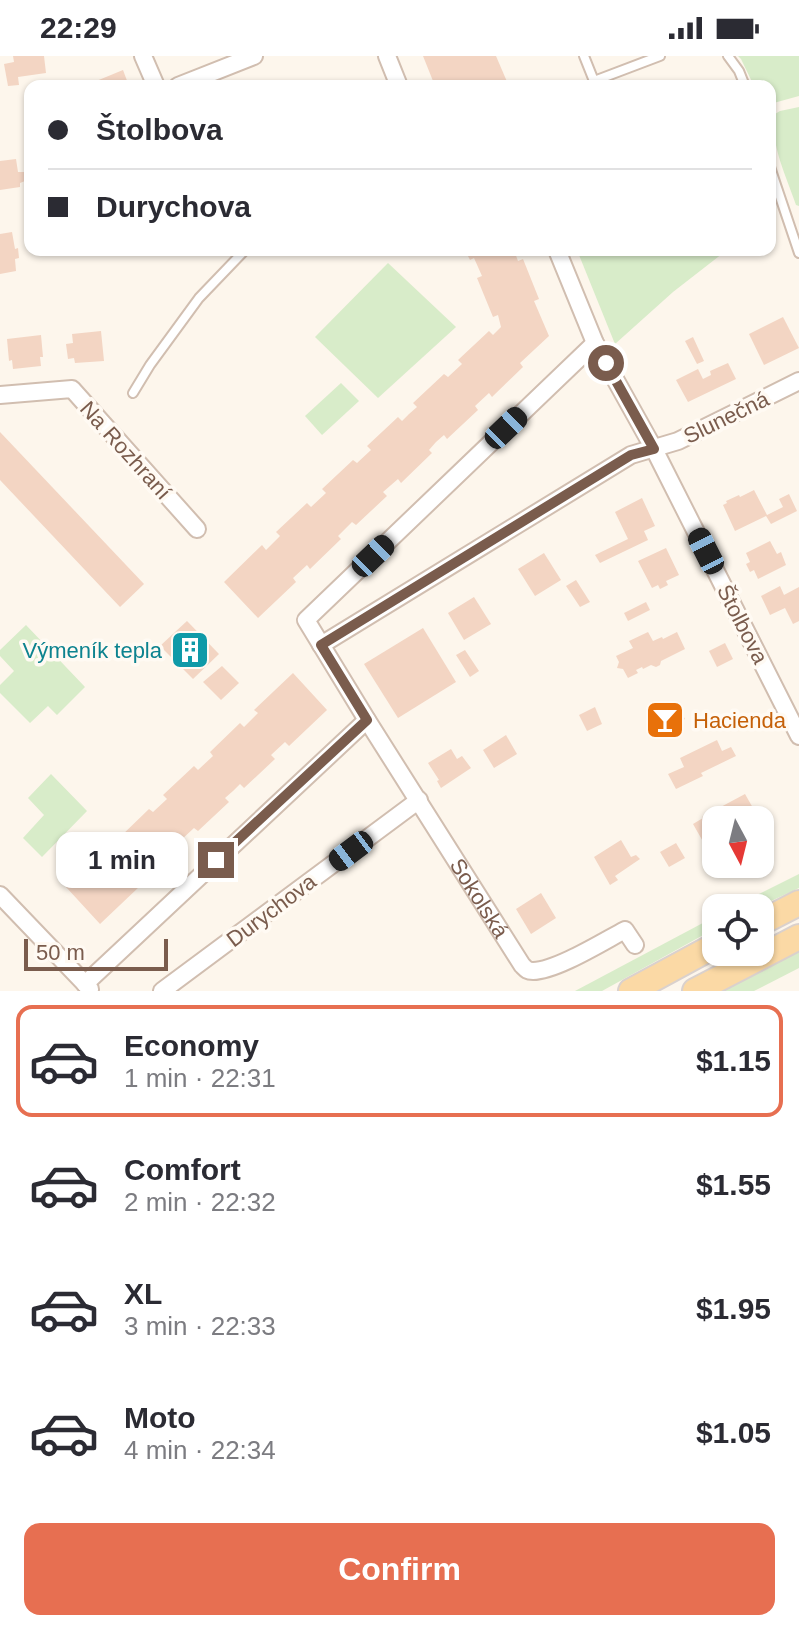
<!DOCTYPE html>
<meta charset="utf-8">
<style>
body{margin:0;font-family:Arial,sans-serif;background:#f7f7f7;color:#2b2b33;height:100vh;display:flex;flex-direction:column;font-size:30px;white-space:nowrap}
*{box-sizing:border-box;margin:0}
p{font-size:26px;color:#7c7c81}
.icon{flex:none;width:44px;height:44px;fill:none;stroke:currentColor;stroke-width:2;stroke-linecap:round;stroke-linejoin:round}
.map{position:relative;height:935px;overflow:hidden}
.drawer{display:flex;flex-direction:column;background:#fff;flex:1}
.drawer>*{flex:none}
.guide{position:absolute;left:24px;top:24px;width:752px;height:176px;border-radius:16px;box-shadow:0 2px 6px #0004;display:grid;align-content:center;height:176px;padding:0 24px;background:#fff}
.needle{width:52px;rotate:173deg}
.controls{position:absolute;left:702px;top:750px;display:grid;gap:16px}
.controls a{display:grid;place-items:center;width:72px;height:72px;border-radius:16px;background:#fff;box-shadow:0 2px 6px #0004;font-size:40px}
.scale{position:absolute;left:24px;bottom:20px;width:144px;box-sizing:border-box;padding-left:8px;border:4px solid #7a5c4d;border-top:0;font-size:22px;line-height:28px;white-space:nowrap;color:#7a5c4d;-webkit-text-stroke:6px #fffaf3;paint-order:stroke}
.end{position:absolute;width:36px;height:36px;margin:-18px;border:10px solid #7a5c4d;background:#fff;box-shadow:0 0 0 4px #fff}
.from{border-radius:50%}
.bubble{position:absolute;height:56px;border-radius:16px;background:#fff;box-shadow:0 2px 6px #0004;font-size:26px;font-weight:600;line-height:56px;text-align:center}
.car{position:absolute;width:24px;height:48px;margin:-24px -12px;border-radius:10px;box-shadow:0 0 6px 2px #0007;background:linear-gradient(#222 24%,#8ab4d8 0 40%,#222 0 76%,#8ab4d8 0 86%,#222 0)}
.guide b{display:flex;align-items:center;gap:28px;height:76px;font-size:30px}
.guide b+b{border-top:2px solid #e1e1e2}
.guide i{width:20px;height:20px;background:#2b2b33}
ul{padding:14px 0 0;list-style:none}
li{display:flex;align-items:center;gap:24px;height:112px;margin:0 16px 12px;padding:0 8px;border:4px solid transparent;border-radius:16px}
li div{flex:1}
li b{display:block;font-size:30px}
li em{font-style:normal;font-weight:600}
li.current{border-color:#e76f51}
li>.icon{width:72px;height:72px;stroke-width:1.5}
.cta{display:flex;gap:16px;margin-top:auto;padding:16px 24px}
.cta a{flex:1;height:92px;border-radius:16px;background:#e76f51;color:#fff;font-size:32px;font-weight:600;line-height:92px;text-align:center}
.status{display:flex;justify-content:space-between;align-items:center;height:56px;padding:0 40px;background:#fff;direction:ltr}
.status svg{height:22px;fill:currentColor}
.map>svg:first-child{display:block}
</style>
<div class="status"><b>22:29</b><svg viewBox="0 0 49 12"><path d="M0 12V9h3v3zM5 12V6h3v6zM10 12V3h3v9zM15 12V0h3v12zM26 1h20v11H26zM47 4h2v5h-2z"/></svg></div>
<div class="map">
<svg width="799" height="935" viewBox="0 0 799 935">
<rect width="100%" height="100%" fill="#fdf6ec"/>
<g fill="#d8ecc9">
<polygon points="738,0 799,0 799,40 770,48 770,30 754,30 741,3"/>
<path d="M799,51V150L796,149C787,122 769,86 775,58L780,55Z"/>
<polygon points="577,194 727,194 673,236 615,288"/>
<polygon points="388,207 456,271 378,342 315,281"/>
<polygon points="341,327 359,345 322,379 305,360"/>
<polygon points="26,569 85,631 57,659 48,650 30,667 0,637 0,629 14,615 0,600 0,594"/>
<polygon points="51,718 87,755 42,801 23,782 44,759 28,742"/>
<polygon points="799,818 799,832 756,852 731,852"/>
<polygon points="716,860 716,872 602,935 575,935"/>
<polygon points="799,896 799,912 754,935 723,935"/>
</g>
<g fill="#f3d5c3">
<polygon points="13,0 44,0 46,17 18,21 19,29 8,30 4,8 14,6"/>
<polygon points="423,0 496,0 508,28 502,30 435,30"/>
<polygon points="123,14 129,30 90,30 89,28"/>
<polygon points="16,103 18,116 24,116 25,125 20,127 20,131 0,134 0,105"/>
<polygon points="12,176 15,193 18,192 19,202 15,203 16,215 0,218 0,178"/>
<polygon points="465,194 514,194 518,205 523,203 539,243 534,245 549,280 520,307 523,311 492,341 489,337 475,350 478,354 447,383 444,379 436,386 429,394 432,397 401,427 398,423 383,436 387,440 356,469 352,466 338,480 341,483 310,513 307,509 293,522 296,526 258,562 224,526 262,489 266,494 280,480 276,476 307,447 311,451 326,437 322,433 353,404 357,407 371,394 367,390 398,361 402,365 409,358 417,351 413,347 444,318 448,321 462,308 458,304 489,275 493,279 501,271 498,259 493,261 477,222 482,220 474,202 470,204"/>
<polygon points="783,261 799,292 764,309 749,278"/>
<polygon points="101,275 104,305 75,307 74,302 68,303 66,288 73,287 72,278"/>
<polygon points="41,279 43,301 40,301 41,310 13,313 12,304 9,305 7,283"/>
<polygon points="693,281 704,305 697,308 685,285"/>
<polygon points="728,307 736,323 688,346 676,324 698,313 703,323 711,319 710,315"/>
<polygon points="0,376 144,528 120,551 0,424"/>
<polygon points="754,434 767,459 783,451 779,443 789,438 797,455 771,468 766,460 735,475 723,449 727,447 726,445 739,439 740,441"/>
<polygon points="642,442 655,470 644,475 648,484 600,507 595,499 628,483 615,456"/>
<polygon points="770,485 777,498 781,496 786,509 758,523 754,514 750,516 746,508 750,506 746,497"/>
<polygon points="666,492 679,519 666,525 668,529 660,533 658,529 652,532 638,505"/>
<polygon points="544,497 561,524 535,540 518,513"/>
<polygon points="576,524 590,546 580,551 566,530"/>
<polygon points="780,530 784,539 799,531 799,565 793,568 785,552 770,559 761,540"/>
<polygon points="474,541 491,568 464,584 448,557"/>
<polygon points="646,546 650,554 628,565 624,557"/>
<polygon points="187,565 219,598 193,623 160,590"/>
<polygon points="423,572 456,626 398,662 364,608"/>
<polygon points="648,576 653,585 662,581 663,583 677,576 685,593 661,605 660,609 656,611 651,609 643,613 642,611 636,614 638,617 628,622 623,613 617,612 619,606 616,600 633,592 629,585"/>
<polygon points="725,587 733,603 717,611 709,595"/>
<polygon points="465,594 479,615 470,621 456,599"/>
<polygon points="222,610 239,627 221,644 203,626"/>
<polygon points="293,617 327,654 289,690 285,686 271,699 275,703 244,732 240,728 233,735 225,742 229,746 198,775 194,772 180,785 184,789 153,818 149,814 135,827 139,831 100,868 66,831 105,795 108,799 115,793 122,786 119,782 149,753 153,756 167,743 163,739 194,710 198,714 213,700 210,696 240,667 244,671 258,657 254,654"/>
<polygon points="677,648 685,663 664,674 658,664 654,666 649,655 661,649 664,655"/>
<polygon points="595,651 602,668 587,675 579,659"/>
<polygon points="506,679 517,698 494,712 483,694"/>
<polygon points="717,684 722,695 731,691 736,700 701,717 703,720 676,733 668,718 684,711 680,702"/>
<polygon points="451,693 457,703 462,700 471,712 441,732 437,725 439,724 428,707"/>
<polygon points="745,738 757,759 749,764 716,764 715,783 705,789 693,768 703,762 702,761"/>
<polygon points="621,784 631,801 636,799 640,803 615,820 618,824 610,829 594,801"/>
<polygon points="676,787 685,802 669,811 660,796"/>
<polygon points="541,837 556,862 531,878 516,853"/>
</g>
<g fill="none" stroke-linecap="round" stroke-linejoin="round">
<g stroke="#d1beb0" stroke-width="12">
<g id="lane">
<polyline points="584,0 594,25 660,0"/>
<polyline points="728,0 739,15 745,30"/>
<polyline points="770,111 799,197"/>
<polyline points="133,337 150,309 199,242 245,194"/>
</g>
</g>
<g stroke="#d1beb0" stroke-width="20">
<g id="street">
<polyline points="143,0 156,30"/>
<polyline points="387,0 399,30"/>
<polyline points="178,30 254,0"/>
<polyline points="557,194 595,287 654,393 799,680"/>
<path id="s1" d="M595,287L306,564L367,664L522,909C526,913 527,915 533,915C556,915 604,885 625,874L635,889"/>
<polyline points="0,339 72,333 197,473"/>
<polyline points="321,589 631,399 678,385 799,325"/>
<polyline points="0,839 90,933"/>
<polyline points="85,928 367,664"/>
<polyline points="162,935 419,744"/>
</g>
</g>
<g stroke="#dad1cd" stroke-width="28">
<g id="primary">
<polyline points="760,867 799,847"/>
<polyline points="631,935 716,889"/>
<polyline points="695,935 799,881"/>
</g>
</g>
<use href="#lane" stroke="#fff" stroke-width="8"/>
<use href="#street" stroke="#fff" stroke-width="16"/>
<use href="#primary" stroke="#fbd9a5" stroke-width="24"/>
</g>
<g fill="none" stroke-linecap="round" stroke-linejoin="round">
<polyline stroke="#7a5c4d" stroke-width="10" points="216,804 367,664 321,589 631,399 654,393 606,307"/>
</g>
<defs>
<g id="building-square" transform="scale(2)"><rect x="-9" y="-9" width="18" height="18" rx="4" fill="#0f9aa8" stroke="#fffaf3"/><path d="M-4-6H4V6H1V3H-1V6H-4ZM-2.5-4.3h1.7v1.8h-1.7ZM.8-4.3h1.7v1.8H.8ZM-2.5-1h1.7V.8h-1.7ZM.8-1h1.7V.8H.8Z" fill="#fff"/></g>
<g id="bar-square" transform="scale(2)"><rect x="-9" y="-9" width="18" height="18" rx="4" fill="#e8710a" stroke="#fffaf3"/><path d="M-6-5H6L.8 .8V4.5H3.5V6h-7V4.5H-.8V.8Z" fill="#fff"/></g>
</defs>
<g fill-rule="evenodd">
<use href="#building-square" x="190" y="594"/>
<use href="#bar-square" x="665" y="664"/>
</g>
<g text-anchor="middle" stroke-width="7" stroke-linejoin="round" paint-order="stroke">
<g font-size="22" fill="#7a5c4d" stroke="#fffaf3">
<text transform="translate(726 361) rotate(-26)" y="8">Slunečná</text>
<text transform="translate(126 394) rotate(48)" y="8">Na Rozhraní</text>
<text transform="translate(743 568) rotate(63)" y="8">Štolbova</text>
<text dy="8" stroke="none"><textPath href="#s1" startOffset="728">Sokolská</textPath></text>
<text transform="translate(271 854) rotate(-37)" y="8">Durychova</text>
</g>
<g font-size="22" fill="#0d838f" stroke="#fffaf3" text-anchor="end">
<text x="162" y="602">Výmeník tepla</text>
</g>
<g font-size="22" fill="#c56008" stroke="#fffaf3" text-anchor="start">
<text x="693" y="672">Hacienda</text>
</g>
</g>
</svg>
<div class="controls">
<a><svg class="needle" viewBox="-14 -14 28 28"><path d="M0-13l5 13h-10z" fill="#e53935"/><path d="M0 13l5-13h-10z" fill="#7c7c81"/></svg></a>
<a><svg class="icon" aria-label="locate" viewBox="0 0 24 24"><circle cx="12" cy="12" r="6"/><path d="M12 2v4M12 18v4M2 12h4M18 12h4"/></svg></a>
</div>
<div class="scale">50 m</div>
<i class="end from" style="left:606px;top:307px"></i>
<i class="end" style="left:216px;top:804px"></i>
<div class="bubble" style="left:56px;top:776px;width:132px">1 min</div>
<i class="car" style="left:506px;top:372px;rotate:46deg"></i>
<i class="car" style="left:706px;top:495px;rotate:333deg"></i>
<i class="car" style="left:373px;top:500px;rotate:46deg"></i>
<i class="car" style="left:351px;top:795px;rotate:233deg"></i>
<div class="guide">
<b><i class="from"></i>Štolbova</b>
<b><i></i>Durychova</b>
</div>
</div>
<section class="drawer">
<ul>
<li class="current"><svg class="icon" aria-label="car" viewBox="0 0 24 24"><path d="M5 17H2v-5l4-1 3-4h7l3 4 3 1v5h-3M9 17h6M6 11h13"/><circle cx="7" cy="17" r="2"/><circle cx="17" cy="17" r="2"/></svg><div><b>Economy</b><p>1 min · 22:31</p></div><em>$1.15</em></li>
<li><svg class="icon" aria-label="car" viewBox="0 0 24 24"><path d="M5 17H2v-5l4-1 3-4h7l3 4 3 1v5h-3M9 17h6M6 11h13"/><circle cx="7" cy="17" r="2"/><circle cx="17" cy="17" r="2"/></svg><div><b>Comfort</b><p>2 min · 22:32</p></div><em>$1.55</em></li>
<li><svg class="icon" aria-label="car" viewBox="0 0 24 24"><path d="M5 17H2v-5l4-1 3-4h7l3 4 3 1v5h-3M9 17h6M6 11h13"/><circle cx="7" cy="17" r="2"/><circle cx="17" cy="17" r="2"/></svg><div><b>XL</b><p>3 min · 22:33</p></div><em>$1.95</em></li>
<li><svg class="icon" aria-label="car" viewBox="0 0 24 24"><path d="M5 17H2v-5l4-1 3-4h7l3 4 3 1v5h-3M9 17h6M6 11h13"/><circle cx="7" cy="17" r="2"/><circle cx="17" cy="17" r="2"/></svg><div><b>Moto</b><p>4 min · 22:34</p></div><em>$1.05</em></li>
</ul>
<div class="cta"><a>Confirm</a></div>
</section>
